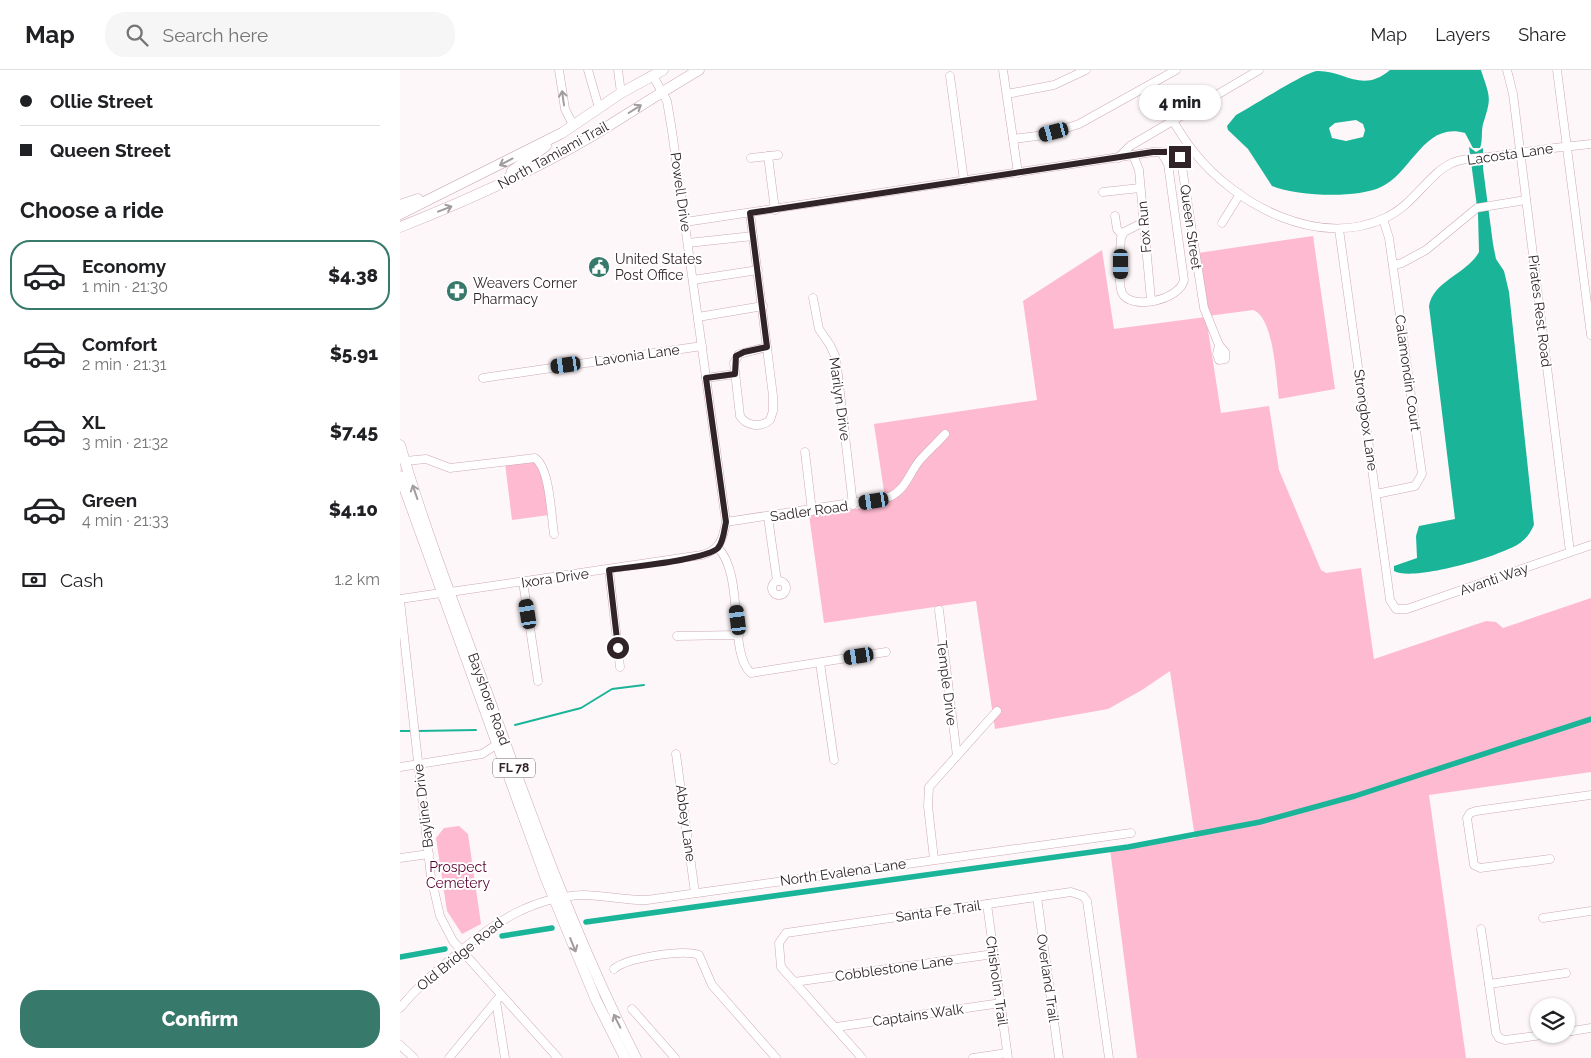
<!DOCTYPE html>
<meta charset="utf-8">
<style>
body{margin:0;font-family:Raleway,sans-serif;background:#f6f6f6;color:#202124;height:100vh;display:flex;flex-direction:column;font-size:19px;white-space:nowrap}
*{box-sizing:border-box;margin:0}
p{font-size:16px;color:#757577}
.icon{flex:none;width:28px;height:28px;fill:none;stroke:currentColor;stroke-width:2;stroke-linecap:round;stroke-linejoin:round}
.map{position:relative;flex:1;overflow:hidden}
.details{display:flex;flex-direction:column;background:#fff;width:400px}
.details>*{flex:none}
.guide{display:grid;align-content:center;height:110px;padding:0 20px;background:#fff}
.tools{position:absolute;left:1130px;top:928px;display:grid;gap:10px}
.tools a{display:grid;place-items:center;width:45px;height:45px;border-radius:50%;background:#fff;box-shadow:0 1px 4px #0004;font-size:25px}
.end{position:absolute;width:22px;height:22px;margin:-11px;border:6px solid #312428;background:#fff;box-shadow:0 0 0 2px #fff}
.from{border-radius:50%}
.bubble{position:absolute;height:35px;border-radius:18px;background:#fff;box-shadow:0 1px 4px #0004;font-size:16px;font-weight:800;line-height:35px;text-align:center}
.car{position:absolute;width:15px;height:30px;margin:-15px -8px;border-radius:6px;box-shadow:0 0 4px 1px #0007;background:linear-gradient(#222 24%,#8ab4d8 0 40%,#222 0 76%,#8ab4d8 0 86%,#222 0)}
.guide b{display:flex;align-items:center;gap:18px;height:48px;font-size:19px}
.guide b+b{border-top:1px solid #e0e0e0}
.guide i{width:12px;height:12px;background:#202124}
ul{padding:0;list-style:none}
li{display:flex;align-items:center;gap:15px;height:70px;margin:0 10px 8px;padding:0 10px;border:2px solid transparent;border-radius:20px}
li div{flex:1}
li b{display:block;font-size:19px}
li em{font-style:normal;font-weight:800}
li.active{border-color:#37796a}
li>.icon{width:45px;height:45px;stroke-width:1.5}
h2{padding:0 20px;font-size:22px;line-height:60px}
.pay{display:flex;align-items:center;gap:12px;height:55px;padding:0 20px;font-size:19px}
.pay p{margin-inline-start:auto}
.primary-button{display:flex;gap:10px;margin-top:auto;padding:10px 20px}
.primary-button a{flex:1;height:58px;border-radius:20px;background:#37796a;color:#fff;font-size:20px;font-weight:800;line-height:58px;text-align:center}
header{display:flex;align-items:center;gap:30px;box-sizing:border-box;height:70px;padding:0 25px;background:#fff;border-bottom:1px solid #e0e0e0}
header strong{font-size:24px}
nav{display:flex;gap:28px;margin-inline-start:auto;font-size:18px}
.search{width:350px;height:45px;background:#f6f6f6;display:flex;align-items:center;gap:12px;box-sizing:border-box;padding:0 18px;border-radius:20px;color:#757577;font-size:19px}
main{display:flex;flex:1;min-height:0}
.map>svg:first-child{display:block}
</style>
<header>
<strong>Map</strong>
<div class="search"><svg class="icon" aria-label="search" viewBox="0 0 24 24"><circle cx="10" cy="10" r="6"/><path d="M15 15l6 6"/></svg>Search here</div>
<nav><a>Map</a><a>Layers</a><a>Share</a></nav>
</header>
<main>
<section class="details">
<div class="guide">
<b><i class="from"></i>Ollie Street</b>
<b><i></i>Queen Street</b>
</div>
<h2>Choose a ride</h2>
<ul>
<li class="active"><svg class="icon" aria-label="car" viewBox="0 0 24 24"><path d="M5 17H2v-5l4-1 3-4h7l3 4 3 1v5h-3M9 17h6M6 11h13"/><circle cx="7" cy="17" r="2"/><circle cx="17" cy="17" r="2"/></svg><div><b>Economy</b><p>1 min · 21:30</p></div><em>$4.38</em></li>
<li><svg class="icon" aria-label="car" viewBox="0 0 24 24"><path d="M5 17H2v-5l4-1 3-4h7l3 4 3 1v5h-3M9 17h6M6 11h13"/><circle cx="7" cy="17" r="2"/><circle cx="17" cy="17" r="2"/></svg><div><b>Comfort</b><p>2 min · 21:31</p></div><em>$5.91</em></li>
<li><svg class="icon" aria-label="car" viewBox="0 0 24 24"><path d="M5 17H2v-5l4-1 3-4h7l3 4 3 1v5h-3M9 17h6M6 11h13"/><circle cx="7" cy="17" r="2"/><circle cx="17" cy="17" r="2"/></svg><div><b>XL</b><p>3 min · 21:32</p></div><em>$7.45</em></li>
<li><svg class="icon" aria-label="car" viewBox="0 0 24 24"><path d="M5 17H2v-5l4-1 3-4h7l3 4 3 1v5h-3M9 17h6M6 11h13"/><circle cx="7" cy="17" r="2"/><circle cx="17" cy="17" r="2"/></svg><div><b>Green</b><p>4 min · 21:33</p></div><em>$4.10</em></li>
</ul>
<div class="pay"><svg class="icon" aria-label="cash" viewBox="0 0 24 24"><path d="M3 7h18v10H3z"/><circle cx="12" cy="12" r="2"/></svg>Cash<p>1.2 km</p></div>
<div class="primary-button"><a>Confirm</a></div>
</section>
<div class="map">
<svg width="1191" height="988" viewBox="0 0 1191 988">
<rect width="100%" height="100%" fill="#fef7f9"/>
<g fill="#febad0">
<path d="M913,166L935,319L879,329C876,308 874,247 853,240L808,246L798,183Z"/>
<polygon points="702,180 714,259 806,247 821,343 869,336 879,400 921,500 926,503 961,498 974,589 1086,551 1096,552 1103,558 1191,528 1191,702 1029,725 1066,988 737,988 710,779 795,768 770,601 742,620 708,639 595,659 576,531 424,553 409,445 486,435 474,354 637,330 623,231"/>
<polygon points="133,390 141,397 149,445 112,450 105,393"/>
<polygon points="59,756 68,764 81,854 62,864 47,841 36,768 44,758"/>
</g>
<g fill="#1ab599" fill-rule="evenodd">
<path d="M990,0H1081C1090,28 1092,26 1083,54C1081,62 1083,70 1080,78H1073L1065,63C1024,51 1012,103 981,117C956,129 897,126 872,116L848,79L828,60L827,56L836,45C850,38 905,2 917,1C944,0 962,24 990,0ZM956,50L963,54L965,60L963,67L946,71L932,68L929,58L935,53Z"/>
<path d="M1069,77L1076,82L1083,78V98L1093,174L1096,189L1104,201L1109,222L1134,455C1130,463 1128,467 1120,473C1102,486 1013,512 994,501V496L1017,488L1016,466L1019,456L1055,449L1029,236C1033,211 1067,204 1079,182L1078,144Z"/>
</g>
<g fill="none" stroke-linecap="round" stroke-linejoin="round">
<g stroke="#1ab599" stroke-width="2">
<polyline points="115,655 181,638 212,619 244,615"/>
<polyline points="0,661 13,661"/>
<polyline points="17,661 76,660"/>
</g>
<g stroke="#1ab599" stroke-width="5.5">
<polyline points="186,852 728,777 860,752 955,726 1191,649"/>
<polyline points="102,866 152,858"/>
<polyline points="0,887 45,879"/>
</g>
<g stroke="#ccaab5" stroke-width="9">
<g id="minor">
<polyline points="159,0 165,39 173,55"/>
<polyline points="188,0 199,38"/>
<polyline points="218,0 221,23"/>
<polyline points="603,0 618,103"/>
<polyline points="1107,0 1113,24 1170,482"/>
<polyline points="1157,0 1191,265"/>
<polyline points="550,6 564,111"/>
<path d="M752,14C765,37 777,61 794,82C836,135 918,179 985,148C1014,135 1028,104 1052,93C1066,87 1082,88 1097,86C1128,81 1160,77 1191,74"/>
<polyline points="607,24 654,15 686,0"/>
<polyline points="613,69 645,65 679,54 776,0"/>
<polyline points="733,85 739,100 751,230"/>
<polyline points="368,86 375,140"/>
<polyline points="351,88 378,85"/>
<polyline points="718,88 730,76 859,0"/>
<polyline points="703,122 740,118"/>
<path d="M350,143L373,326V341L370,350C361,358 346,356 340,346L334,293L339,284L367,277"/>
<polyline points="715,146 717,159 722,165"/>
<polyline points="285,152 753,82 775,83 780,87 782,97 804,238 819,275"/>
<path d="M744,152L724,162L721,168C720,180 718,212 722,223C731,241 780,230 784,210L768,94L761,82"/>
<polyline points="822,153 840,124"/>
<polyline points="939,159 989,522 990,530 996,539 1007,539 1191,475"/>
<polyline points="288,173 353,166"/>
<polyline points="993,195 1002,193 1026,180 1077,138 1126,130"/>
<polyline points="293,210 358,200"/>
<polyline points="413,228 419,259 430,275 436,288 453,435"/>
<polyline points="298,247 363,236"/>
<polygon points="819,275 825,282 825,289 819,290 817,284"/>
<polyline points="83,308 302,276"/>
<polyline points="306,308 335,304"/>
<polyline points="405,382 412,441"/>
<path d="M5,391L26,389L50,398L135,388C150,398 151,445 154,464"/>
<polyline points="976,424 1015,416 1022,404 989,168 983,149"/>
<polyline points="368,447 377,511"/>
<path d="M326,452L489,427C506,420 509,403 520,390C528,381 537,373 545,364"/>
<path d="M318,478C345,505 328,584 351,603L486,582"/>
<polyline points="209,500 220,597"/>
<circle cx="379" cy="518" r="7"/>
<polyline points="123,512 138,611"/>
<path d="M50,522L302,485C320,480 323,469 326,452L272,61L267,31L253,6"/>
<polyline points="0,529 41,523"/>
<polyline points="0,531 31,807 40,846 53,871 158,988"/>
<polyline points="539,540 557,686"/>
<polyline points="277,566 339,565"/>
<polyline points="420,593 434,690"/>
<polyline points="276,684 295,823"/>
<polyline points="0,697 82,684 96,675"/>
<polyline points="0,788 29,784"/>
<polyline points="534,789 528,736 529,717 597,641"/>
<polyline points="1150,789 1080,798 1074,795 1067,748 1070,743 1076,741 1191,725"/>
<polyline points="637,827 659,988"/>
<polyline points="587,834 608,988"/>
<polyline points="1143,848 1191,841"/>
<polyline points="1081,859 1096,963 1099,968 1105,970 1150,964"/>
<path d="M214,899C226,888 283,879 299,885L312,915L376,988"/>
<polyline points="394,912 594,884"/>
<polyline points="1089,914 1166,903"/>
<polyline points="96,931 105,988"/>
<path d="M0,938C18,916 37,901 58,883C96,852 132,827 183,825C205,825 225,831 247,830L731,763"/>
<polyline points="232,939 275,988"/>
<polyline points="436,957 601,933"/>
<polyline points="1166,962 1191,958"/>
<polyline points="0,975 14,988"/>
<polyline points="49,988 101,925"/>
<polyline points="462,988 381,897 379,873 386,863 671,822 683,826 687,831 709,988"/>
<polyline points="573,988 607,983"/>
</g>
</g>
<g stroke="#ccaab5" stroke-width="11">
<g id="major">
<polyline points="109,110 112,101 146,76"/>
<polyline points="0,135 18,129"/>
<polyline points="0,144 162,63 221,23 263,0"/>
<path d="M0,157C66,131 131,102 192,66C228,44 263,21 299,0"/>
<path d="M0,375C25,461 58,545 89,628C133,751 177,872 236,988"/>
<polyline points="0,406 146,809 196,930 225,988"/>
</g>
</g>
<use href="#minor" stroke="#fff" stroke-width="8"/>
<use href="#major" stroke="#fff" stroke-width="10"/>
</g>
<defs><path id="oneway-shaft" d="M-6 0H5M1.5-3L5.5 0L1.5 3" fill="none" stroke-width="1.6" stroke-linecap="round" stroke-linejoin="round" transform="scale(1.25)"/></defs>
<g stroke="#a29c9e">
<use href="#oneway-shaft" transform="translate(163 28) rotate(-98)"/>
<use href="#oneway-shaft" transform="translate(235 39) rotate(-32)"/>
<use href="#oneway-shaft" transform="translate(106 92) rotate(152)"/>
<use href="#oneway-shaft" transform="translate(45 139) rotate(-21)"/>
<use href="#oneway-shaft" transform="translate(15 422) rotate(-109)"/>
<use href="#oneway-shaft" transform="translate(173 875) rotate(68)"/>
<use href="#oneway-shaft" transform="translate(217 951) rotate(-117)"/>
</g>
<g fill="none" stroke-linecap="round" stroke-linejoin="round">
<path stroke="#312428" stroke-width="6" d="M218,578L209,500C229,497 306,490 318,478C324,471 324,460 326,452L306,308L335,304L336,286L344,282L367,277L350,143L753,82H776L780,87"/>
</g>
<defs>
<g id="civic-disc" transform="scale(1.125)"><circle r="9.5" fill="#37796a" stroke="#fff"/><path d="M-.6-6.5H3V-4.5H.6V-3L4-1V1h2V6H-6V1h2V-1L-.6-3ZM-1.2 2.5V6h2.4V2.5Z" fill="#fff"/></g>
<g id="pharmacy-disc" transform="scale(1.125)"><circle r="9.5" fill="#37796a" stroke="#fff"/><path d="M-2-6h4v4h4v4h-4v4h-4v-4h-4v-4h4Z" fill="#fff"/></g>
</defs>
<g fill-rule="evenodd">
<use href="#civic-disc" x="199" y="197"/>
<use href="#pharmacy-disc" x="57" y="221"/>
</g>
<g text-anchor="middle" stroke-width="4" stroke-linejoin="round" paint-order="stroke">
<rect fill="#fff" stroke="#6f6668" stroke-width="1" x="93" y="688.5" width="42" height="19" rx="4"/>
<g font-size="12" font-weight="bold" fill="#312428">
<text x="114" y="702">FL 78</text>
</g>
<g font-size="14" fill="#312428" stroke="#fff">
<text transform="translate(1110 84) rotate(-8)" y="5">Lacosta Lane</text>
<text transform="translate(153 85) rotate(-29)" y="5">North Tamiami Trail</text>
<text transform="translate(281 122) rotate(82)" y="5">Powell Drive</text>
<text transform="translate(744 157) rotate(-95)" y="5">Fox Run</text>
<text transform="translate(791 157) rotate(82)" y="5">Queen Street</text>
<text transform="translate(1140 241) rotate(83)" y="5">Pirates Rest Road</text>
<text transform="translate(237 285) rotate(-8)" y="5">Lavonia Lane</text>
<text transform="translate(1008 303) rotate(82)" y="5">Calamondin Court</text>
<text transform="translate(440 329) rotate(82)" y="5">Marilyn Drive</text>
<text transform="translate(966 350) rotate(82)" y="5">Strongbox Lane</text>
<text transform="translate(409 441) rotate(-8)" y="5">Sadler Road</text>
<text transform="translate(155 508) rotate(-8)" y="5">Ixora Drive</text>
<text transform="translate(1094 509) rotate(-19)" y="5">Avanti Way</text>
<text transform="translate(547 613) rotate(83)" y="5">Temple Drive</text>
<text transform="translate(89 629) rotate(70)" y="5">Bayshore Road</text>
<text transform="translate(23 736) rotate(-97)" y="5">Bayline Drive</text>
<text transform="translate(286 753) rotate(82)" y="5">Abbey Lane</text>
<text transform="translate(443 802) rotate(-8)" y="5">North Evalena Lane</text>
<text transform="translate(538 841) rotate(-8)" y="5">Santa Fe Trail</text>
<text transform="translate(60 884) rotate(-39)" y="5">Old Bridge Road</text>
<text transform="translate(494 898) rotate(-8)" y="5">Cobblestone Lane</text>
<text transform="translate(648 908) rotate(82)" y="5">Overland Trail</text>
<text transform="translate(597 911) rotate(82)" y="5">Chisholm Trail</text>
<text transform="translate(518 945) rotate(-8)" y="5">Captains Walk</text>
</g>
<g font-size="14" fill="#312428" stroke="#fff" text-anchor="start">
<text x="215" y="194">United States<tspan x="215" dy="16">Post Office</tspan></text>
<text x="73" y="218">Weavers Corner<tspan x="73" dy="16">Pharmacy</tspan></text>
</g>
<g font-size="14" fill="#5a002f" stroke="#fff">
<text x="58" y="802">Prospect<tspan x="58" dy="16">Cemetery</tspan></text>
</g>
</g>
</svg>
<div class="tools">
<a><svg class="icon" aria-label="layers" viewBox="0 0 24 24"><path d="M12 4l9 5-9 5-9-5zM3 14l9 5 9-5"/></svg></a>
</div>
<i class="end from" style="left:218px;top:578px"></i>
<i class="end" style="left:780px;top:87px"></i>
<div class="bubble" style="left:739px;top:15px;width:82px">4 min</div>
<i class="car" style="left:654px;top:62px;rotate:255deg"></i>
<i class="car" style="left:721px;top:194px;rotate:180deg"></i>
<i class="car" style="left:166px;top:295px;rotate:262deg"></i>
<i class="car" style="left:474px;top:431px;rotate:261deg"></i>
<i class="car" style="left:128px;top:544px;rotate:351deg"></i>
<i class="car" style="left:338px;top:550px;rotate:353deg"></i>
<i class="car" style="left:459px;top:586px;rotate:261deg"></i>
</div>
</main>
